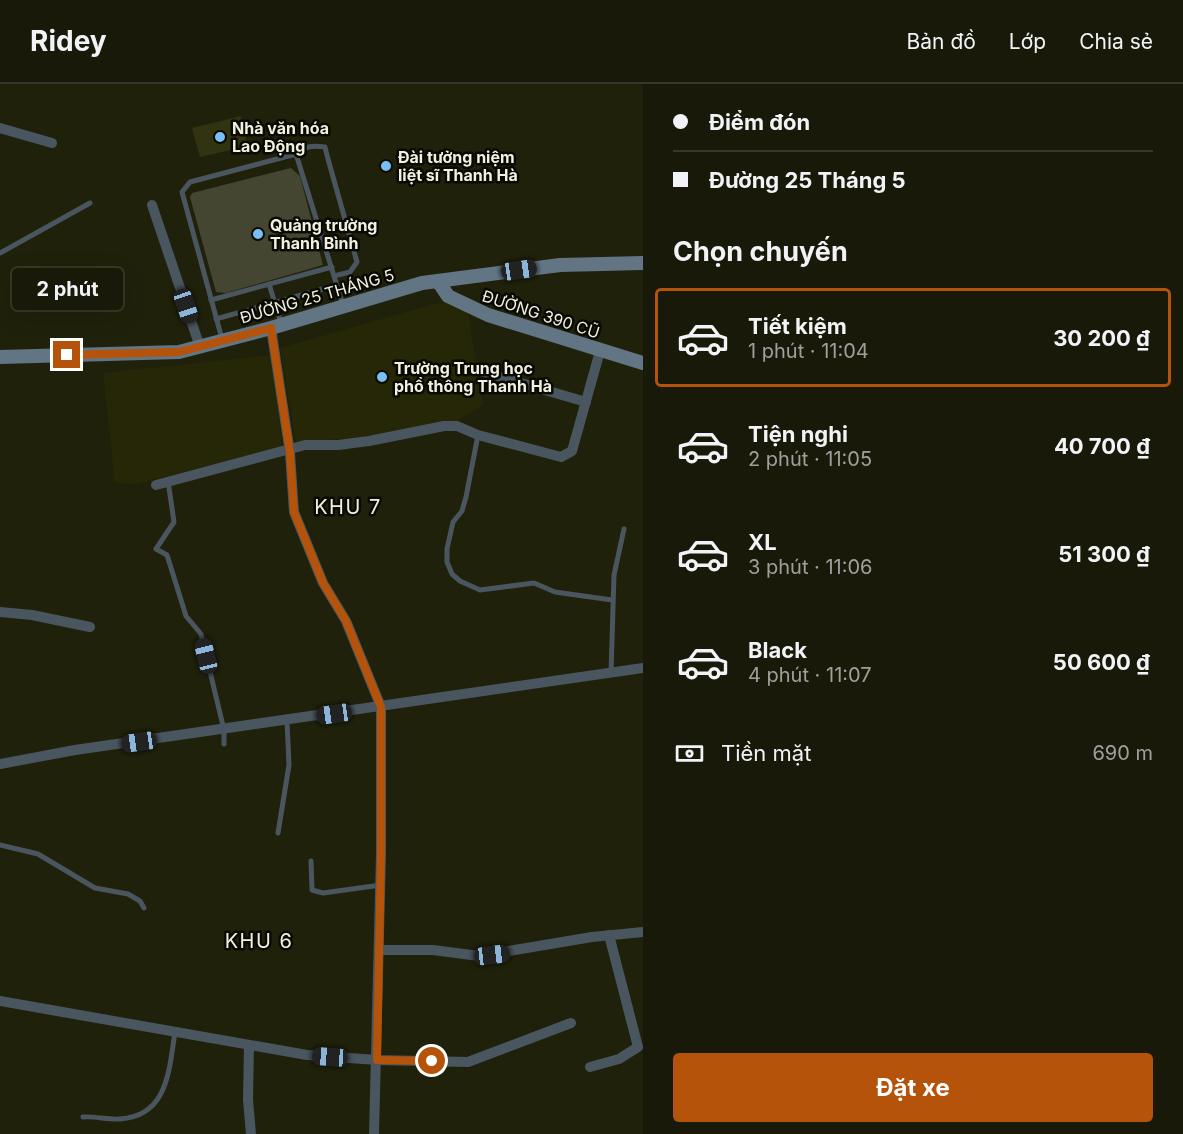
<!DOCTYPE html>
<html lang="vi">
<meta charset="utf-8">
<style>
body{margin:0;font-family:Inter,sans-serif;background:#252616;color:#f1f3f6;height:100vh;display:flex;flex-direction:column;font-size:22px;white-space:nowrap}
*{box-sizing:border-box;margin:0}
p{font-size:20px;color:#9fa09c}
.icon{flex:none;width:33px;height:33px;fill:none;stroke:currentColor;stroke-width:2;stroke-linecap:round;stroke-linejoin:round}
.map{position:relative;flex:1;overflow:hidden}
.side{display:flex;flex-direction:column;background:#181908;width:540px}
.side>*{flex:none}
.banner{display:grid;align-content:center;height:132px;padding:0 30px;background:#181908}
.end{position:absolute;width:27px;height:27px;margin:-14px;border:8px solid #b45309;background:#fff;box-shadow:0 0 0 3px #fff}
.from{border-radius:50%}
.bubble{position:absolute;height:42px;border-radius:6px;background:#181908;box-shadow:0 6px 24px #0002,0 0 0 2px #363829;font-size:20px;font-weight:700;line-height:42px;text-align:center}
.car{position:absolute;width:18px;height:36px;margin:-18px -9px;border-radius:8px;box-shadow:0 0 4px 2px #0007;background:linear-gradient(#222 24%,#8ab4d8 0 40%,#222 0 76%,#8ab4d8 0 86%,#222 0)}
.banner b{display:flex;align-items:center;gap:21px;height:57px;font-size:22px}
.banner b+b{border-top:2px solid #363829}
.banner i{width:15px;height:15px;background:#f1f3f6}
ul{padding:0;list-style:none}
li{display:flex;align-items:center;gap:18px;height:99px;margin:0 12px 9px;padding:0 18px;border:3px solid transparent;border-radius:6px}
li div{flex:1}
li b{display:block;font-size:22px}
li em{font-style:normal;font-weight:700}
li.selected{border-color:#b45309}
li>.icon{width:54px;height:54px;stroke-width:1.5}
h2{padding:0 30px;font-size:27px;line-height:72px}
.pay{display:flex;align-items:center;gap:15px;height:66px;padding:0 30px;font-size:22px}
.pay p{margin-inline-start:auto}
.cta{display:flex;gap:12px;margin-top:auto;padding:12px 30px}
.cta a{flex:1;height:69px;border-radius:6px;background:#b45309;color:#fff;font-size:24px;font-weight:700;line-height:69px;text-align:center}
header{display:flex;align-items:center;gap:36px;box-sizing:border-box;height:84px;padding:0 30px;background:#181908;border-bottom:2px solid #363829}
header strong{font-size:28px}
nav{display:flex;gap:33px;margin-inline-start:auto;font-size:21px}
main{display:flex;flex:1;min-height:0}
.map>svg:first-child{display:block}
</style>
<header>
<strong>Ridey</strong>
<nav><a>Bản đồ</a><a>Lớp</a><a>Chia sẻ</a></nav>
</header>
<main>
<div class="map">
<svg width="643" height="1050" viewBox="0 0 643 1050">
<rect width="100%" height="100%" fill="#20210a"/>
<g fill="#262707">
<polygon points="466,216 483,321 455,338 351,354 296,358 280,264 434,220"/>
<polygon points="273,271 282,363 136,400 115,399 103,289"/>
</g>
<polygon fill="#454631" points="291,84 300,92 323,181 226,209 216,208 190,113 192,109"/>
<polygon fill="#323311" points="241,32 248,62 200,73 192,44"/>
<g fill="none" stroke-linecap="round" stroke-linejoin="round">
<g stroke="#495660" stroke-width="5">
<path d="M296,70C306,62 312,61 325,63L328,75L357,178L350,188L334,192"/>
<polyline points="0,169 90,119"/>
<polyline points="269,200 281,239"/>
<polyline points="211,216 332,183"/>
<polyline points="216,235 337,201"/>
<polyline points="222,255 182,108 190,98 296,70 343,221"/>
<polyline points="478,351 466,413 462,427 453,438 447,465 447,478 452,490 460,497 480,506 534,499 555,508 612,516"/>
<polyline points="168,397 174,438 156,465 167,471 186,532 201,550 224,646 224,660"/>
<polyline points="611,589 614,491 624,445"/>
<polyline points="278,749 289,681 287,637"/>
<polyline points="0,761 38,770 95,804 128,810 140,817 144,824"/>
<polyline points="311,777 312,806 323,809 381,801"/>
<path d="M83,1033C95,1032 108,1036 120,1035C168,1032 169,986 175,948"/>
</g>
<g stroke="#495660" stroke-width="10">
<polyline points="0,44 52,59"/>
<polyline points="152,121 200,263"/>
<polyline points="271,244 290,369 294,428 323,499 346,537 381,623 381,770 374,1050"/>
<polyline points="483,288 586,318"/>
<polyline points="156,401 305,361 338,361 369,357 444,342 457,342 478,351 561,373 572,367 600,267"/>
<polyline points="0,528 32,531 90,543"/>
<polyline points="0,680 75,666 643,584"/>
<polyline points="379,866 433,866 479,872 592,853 643,848"/>
<polyline points="0,917 307,971 377,976 468,978 571,939"/>
<polyline points="249,961 248,1016 251,1050"/>
<polyline points="590,983 619,975 638,963 609,851"/>
</g>
<g stroke="#617585" stroke-width="14">
<polyline points="438,197 448,212 488,231 643,279"/>
<polyline points="0,273 179,268 271,244 422,199 560,181 643,179"/>
</g>
</g>
<g fill="none" stroke-linecap="round" stroke-linejoin="round">
<polyline stroke="#b45309" stroke-width="8" points="67,271 179,268 271,244 290,369 294,428 323,499 346,537 381,623 381,770 377,976 432,977"/>
</g>
<g fill="#77bff7" stroke="#0a0a03" stroke-width="2">
<circle cx="220" cy="53" r="6"/>
<circle cx="386" cy="82" r="6"/>
<circle cx="258" cy="150" r="6"/>
<circle cx="382" cy="293" r="6"/>
</g>
<g text-anchor="middle" stroke-width="5" stroke-linejoin="round" paint-order="stroke">
<g font-size="16" font-weight="bold" fill="#f0f1e2" stroke="#0a0a03" text-anchor="start">
<text x="232" y="50">Nhà văn hóa<tspan x="232" dy="18">Lao Động</tspan></text>
<text x="398" y="79">Đài tưởng niệm<tspan x="398" dy="18">liệt sĩ Thanh Hà</tspan></text>
<text x="270" y="147">Quảng trường<tspan x="270" dy="18">Thanh Bình</tspan></text>
<text x="394" y="290">Trường Trung học<tspan x="394" dy="18">phổ thông Thanh Hà</tspan></text>
</g>
<g font-size="16" fill="#f0f1e2" stroke="#0a0a03">
<text transform="translate(317 212) rotate(-16)" y="6">ĐƯỜNG 25 THÁNG 5</text>
<text transform="translate(541 230) rotate(18)" y="6">ĐƯỜNG 390 CŨ</text>
</g>
<g font-size="20" letter-spacing="1.5" fill="#f0f1e2" stroke="#0a0a03">
<text x="348" y="430">KHU 7</text>
<text x="259" y="864">KHU 6</text>
</g>
</g>
</svg>
<i class="end from" style="left:432px;top:977px"></i>
<i class="end" style="left:67px;top:271px"></i>
<div class="bubble" style="left:12px;top:184px;width:111px">2 phút</div>
<i class="car" style="left:519px;top:186px;rotate:82deg"></i>
<i class="car" style="left:186px;top:222px;rotate:161deg"></i>
<i class="car" style="left:206px;top:572px;rotate:346deg"></i>
<i class="car" style="left:334px;top:630px;rotate:262deg"></i>
<i class="car" style="left:139px;top:658px;rotate:262deg"></i>
<i class="car" style="left:492px;top:871px;rotate:83deg"></i>
<i class="car" style="left:330px;top:973px;rotate:274deg"></i>
</div>
<section class="side">
<div class="banner">
<b><i class="from"></i>Điểm đón</b>
<b><i></i>Đường 25 Tháng 5</b>
</div>
<h2>Chọn chuyến</h2>
<ul>
<li class="selected"><svg class="icon" aria-label="car" viewBox="0 0 24 24"><path d="M5 17H2v-5l4-1 3-4h7l3 4 3 1v5h-3M9 17h6M6 11h13"/><circle cx="7" cy="17" r="2"/><circle cx="17" cy="17" r="2"/></svg><div><b>Tiết kiệm</b><p>1 phút · 11:04</p></div><em>30 200 ₫</em></li>
<li><svg class="icon" aria-label="car" viewBox="0 0 24 24"><path d="M5 17H2v-5l4-1 3-4h7l3 4 3 1v5h-3M9 17h6M6 11h13"/><circle cx="7" cy="17" r="2"/><circle cx="17" cy="17" r="2"/></svg><div><b>Tiện nghi</b><p>2 phút · 11:05</p></div><em>40 700 ₫</em></li>
<li><svg class="icon" aria-label="car" viewBox="0 0 24 24"><path d="M5 17H2v-5l4-1 3-4h7l3 4 3 1v5h-3M9 17h6M6 11h13"/><circle cx="7" cy="17" r="2"/><circle cx="17" cy="17" r="2"/></svg><div><b>XL</b><p>3 phút · 11:06</p></div><em>51 300 ₫</em></li>
<li><svg class="icon" aria-label="car" viewBox="0 0 24 24"><path d="M5 17H2v-5l4-1 3-4h7l3 4 3 1v5h-3M9 17h6M6 11h13"/><circle cx="7" cy="17" r="2"/><circle cx="17" cy="17" r="2"/></svg><div><b>Black</b><p>4 phút · 11:07</p></div><em>50 600 ₫</em></li>
</ul>
<div class="pay"><svg class="icon" aria-label="cash" viewBox="0 0 24 24"><path d="M3 7h18v10H3z"/><circle cx="12" cy="12" r="2"/></svg>Tiền mặt<p>690 m</p></div>
<div class="cta"><a>Đặt xe</a></div>
</section>
</main>
